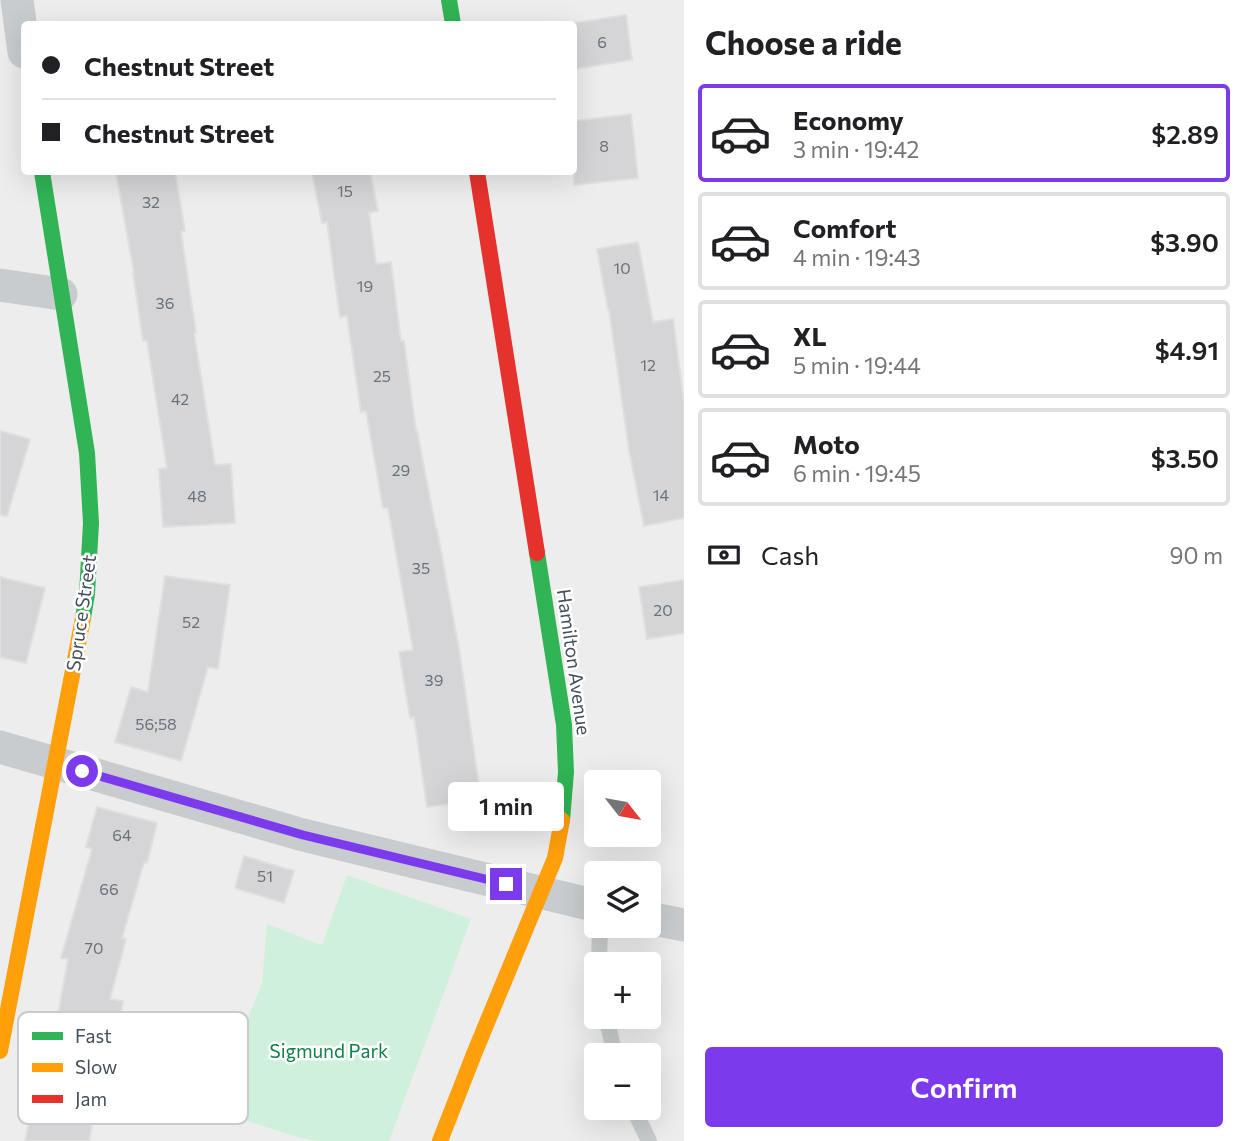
<!DOCTYPE html>
<meta charset="utf-8">
<style>
body{margin:0;font-family:Commissioner,sans-serif;background:#f6f6f6;color:#202124;height:100vh;display:flex;flex-direction:column;font-size:26px;white-space:nowrap}
*{box-sizing:border-box;margin:0}
p{font-size:23px;color:#757577}
.icon{flex:none;width:38px;height:38px;fill:none;stroke:currentColor;stroke-width:2;stroke-linecap:round;stroke-linejoin:round}
.map{position:relative;flex:1;overflow:hidden}
.details{display:flex;flex-direction:column;background:#fff;width:560px}
.details>*{flex:none}
.banner{position:absolute;left:21px;top:21px;width:556px;height:154px;border-radius:7px;box-shadow:0 7px 28px #0002;display:grid;align-content:center;height:154px;padding:0 21px;background:#fff}
.needle{width:46px;rotate:121deg}
.controls{position:absolute;left:584px;top:770px;display:grid;gap:14px}
.controls a{display:grid;place-items:center;width:77px;height:77px;border-radius:7px;background:#fff;box-shadow:0 7px 28px #0002;font-size:35px}
.end{position:absolute;width:32px;height:32px;margin:-16px;border:9px solid #7c3aed;background:#fff;box-shadow:0 0 0 4px #fff}
.from{border-radius:50%}
.bubble{position:absolute;height:49px;border-radius:7px;background:#fff;box-shadow:0 7px 28px #0002;font-size:23px;font-weight:600;line-height:49px;text-align:center}
.banner b{display:flex;align-items:center;gap:24px;height:66px;font-size:26px}
.banner b+b{border-top:2px solid #e0e0e0}
.banner i{width:18px;height:18px;background:#202124}
ul{padding:0;list-style:none}
li{display:flex;align-items:center;gap:21px;height:98px;margin:0 14px 10px;padding:0 7px;border:4px solid #e0e0e0;border-radius:7px}
li div{flex:1}
li b{display:block;font-size:26px}
li em{font-style:normal;font-weight:600}
li.on{border-color:#7c3aed}
li>.icon{width:63px;height:63px;stroke-width:1.5}
h2{padding:0 21px;font-size:32px;line-height:84px}
.pay{display:flex;align-items:center;gap:18px;height:77px;padding:0 21px;font-size:26px}
.pay p{margin-inline-start:auto}
.action{display:flex;gap:14px;margin-top:auto;padding:14px 21px}
.action a{flex:1;height:80px;border-radius:7px;background:#7c3aed;color:#fff;font-size:28px;font-weight:600;line-height:80px;text-align:center}
main{display:flex;flex:1;min-height:0}
.map>svg:first-child{display:block}
</style>
<main>
<div class="map">
<svg width="684" height="1141" viewBox="0 0 684 1141">
<rect width="100%" height="100%" fill="#eeeded"/>
<polygon fill="#cff0db" points="347,875 471,919 389,1141 319,1141 298,1137 231,1116 239,1083 238,1043 262,983 267,924 322,945"/>
<g fill="#d5d5d7" stroke="#dfdfe0" stroke-width="2">
<polygon points="626,15 632,60 574,69 574,23"/>
<polygon points="631,114 638,178 574,185 574,121"/>
<polygon points="116,172 175,172 185,231 181,232 196,333 194,333 215,465 231,464 235,523 163,527 159,469 167,468 147,341 143,341 133,273 134,273"/>
<polygon points="312,172 370,172 378,211 369,213 376,264 391,262 401,341 404,341 416,431 417,430 436,529 437,529 460,655 481,800 427,807 414,717 410,718 399,652 413,650 388,508 383,508 366,411 361,412 347,316 340,317 327,222 322,223"/>
<polygon points="638,242 653,322 673,319 684,402 684,518 644,526 629,450 609,310 608,310 597,249"/>
<polygon points="0,431 30,439 7,516 0,515"/>
<polygon points="165,576 230,585 218,669 208,667 181,761 115,742 131,687 148,692"/>
<polygon points="0,577 45,588 26,663 0,657"/>
<polygon points="684,580 684,633 647,639 639,587"/>
<polygon points="97,807 157,823 147,863 144,862 122,938 126,939 110,999 123,1001 114,1055 121,1057 110,1112 95,1109 89,1141 25,1141 32,1106 34,1106 47,1042 53,1043 68,959 61,958 92,849 86,847"/>
<polygon points="244,856 294,871 284,903 235,888"/>
</g>
<g fill="none" stroke-linecap="round" stroke-linejoin="round">
<g stroke="#c9ccce" stroke-width="16">
<polyline points="599,964 600,926"/>
<polyline points="606,1017 615,1055"/>
<polyline points="633,1108 649,1141"/>
</g>
<g stroke="#c9ccce" stroke-width="33">
<polyline points="17,0 24,52"/>
<polyline points="0,285 61,294"/>
<polyline points="0,747 303,835 597,906"/>
<polyline points="649,918 684,925"/>
</g>
<g stroke="#30b455" stroke-width="16">
<polyline points="449,0 453,24"/>
<polyline points="42,172 87,453 91,523 87,594 83,618"/>
<polyline points="537,553 564,725 566,772 562,820"/>
</g>
<g stroke="#ff9f0a" stroke-width="16">
<polyline points="0,1051 83,618"/>
<polyline points="440,1141 474,1054 555,858 562,820"/>
</g>
<polyline stroke="#e5322d" stroke-width="16" points="477,172 537,553"/>
</g>
<g fill="none" stroke-linecap="round" stroke-linejoin="round">
<polyline stroke="#7c3aed" stroke-width="9" points="82,771 303,835 506,884"/>
</g>
<g text-anchor="middle" stroke-width="5" stroke-linejoin="round" paint-order="stroke">
<g font-size="16" fill="#69727b">
<text x="602" y="48">6</text>
<text x="604" y="152">8</text>
<text x="345" y="197">15</text>
<text x="151" y="208">32</text>
<text x="622" y="274">10</text>
<text x="365" y="292">19</text>
<text x="165" y="309">36</text>
<text x="648" y="371">12</text>
<text x="382" y="382">25</text>
<text x="180" y="405">42</text>
<text x="401" y="476">29</text>
<text x="661" y="501">14</text>
<text x="197" y="502">48</text>
<text x="421" y="574">35</text>
<text x="663" y="616">20</text>
<text x="191" y="628">52</text>
<text x="434" y="686">39</text>
<text x="156" y="730">56;58</text>
<text x="122" y="841">64</text>
<text x="265" y="882">51</text>
<text x="109" y="895">66</text>
<text x="94" y="954">70</text>
</g>
<g font-size="19" fill="#434f5b" stroke="#fff">
<text transform="translate(81 613) rotate(-82)" y="7">Spruce Street</text>
<text transform="translate(574 662) rotate(82)" y="7">Hamilton Avenue</text>
</g>
<g font-size="19" fill="#0e8149" stroke="#fff">
<text x="329" y="1058">Sigmund Park</text>
</g>
</g>
<rect x="18" y="1012" width="230" height="112" rx="10" fill="#fff" stroke="#c7cace" stroke-width="2"/>
<rect x="32" y="1032" width="31" height="8" fill="#30b455"/>
<rect x="32" y="1063" width="31" height="9" fill="#ff9f0a"/>
<rect x="32" y="1095" width="31" height="8" fill="#e5322d"/>
<g font-size="19" fill="#434f5b">
<text x="75" y="1043">Fast</text>
<text x="75" y="1074">Slow</text>
<text x="75" y="1106">Jam</text>
</g>
</svg>
<div class="controls">
<a><svg class="needle" viewBox="-14 -14 28 28"><path d="M0-13l5 13h-10z" fill="#e53935"/><path d="M0 13l5-13h-10z" fill="#757577"/></svg></a>
<a><svg class="icon" aria-label="layers" viewBox="0 0 24 24"><path d="M12 4l9 5-9 5-9-5zM3 14l9 5 9-5"/></svg></a>
<a>+</a>
<a>−</a>
</div>
<i class="end from" style="left:82px;top:771px"></i>
<i class="end" style="left:506px;top:884px"></i>
<div class="bubble" style="left:448px;top:782px;width:116px">1 min</div>
<div class="banner">
<b><i class="from"></i>Chestnut Street</b>
<b><i></i>Chestnut Street</b>
</div>
</div>
<section class="details">
<h2>Choose a ride</h2>
<ul>
<li class="on"><svg class="icon" aria-label="car" viewBox="0 0 24 24"><path d="M5 17H2v-5l4-1 3-4h7l3 4 3 1v5h-3M9 17h6M6 11h13"/><circle cx="7" cy="17" r="2"/><circle cx="17" cy="17" r="2"/></svg><div><b>Economy</b><p>3 min · 19:42</p></div><em>$2.89</em></li>
<li><svg class="icon" aria-label="car" viewBox="0 0 24 24"><path d="M5 17H2v-5l4-1 3-4h7l3 4 3 1v5h-3M9 17h6M6 11h13"/><circle cx="7" cy="17" r="2"/><circle cx="17" cy="17" r="2"/></svg><div><b>Comfort</b><p>4 min · 19:43</p></div><em>$3.90</em></li>
<li><svg class="icon" aria-label="car" viewBox="0 0 24 24"><path d="M5 17H2v-5l4-1 3-4h7l3 4 3 1v5h-3M9 17h6M6 11h13"/><circle cx="7" cy="17" r="2"/><circle cx="17" cy="17" r="2"/></svg><div><b>XL</b><p>5 min · 19:44</p></div><em>$4.91</em></li>
<li><svg class="icon" aria-label="car" viewBox="0 0 24 24"><path d="M5 17H2v-5l4-1 3-4h7l3 4 3 1v5h-3M9 17h6M6 11h13"/><circle cx="7" cy="17" r="2"/><circle cx="17" cy="17" r="2"/></svg><div><b>Moto</b><p>6 min · 19:45</p></div><em>$3.50</em></li>
</ul>
<div class="pay"><svg class="icon" aria-label="cash" viewBox="0 0 24 24"><path d="M3 7h18v10H3z"/><circle cx="12" cy="12" r="2"/></svg>Cash<p>90 m</p></div>
<div class="action"><a>Confirm</a></div>
</section>
</main>
